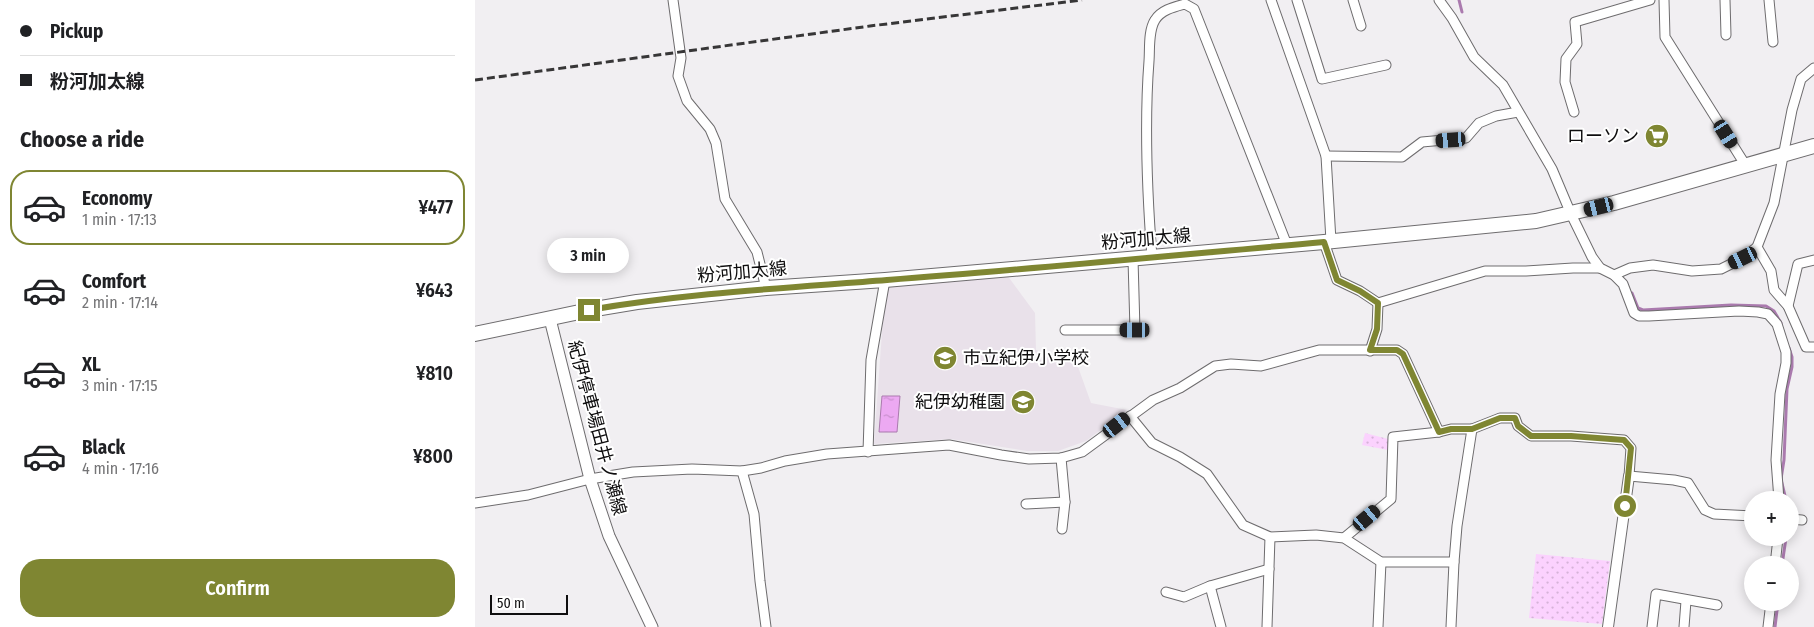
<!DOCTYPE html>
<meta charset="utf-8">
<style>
body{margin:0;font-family:"Fira Sans Condensed","Noto Sans JP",sans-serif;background:#f2f2f2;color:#202124;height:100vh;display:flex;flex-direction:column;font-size:19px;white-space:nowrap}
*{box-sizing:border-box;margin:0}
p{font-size:16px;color:#757577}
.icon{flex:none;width:28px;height:28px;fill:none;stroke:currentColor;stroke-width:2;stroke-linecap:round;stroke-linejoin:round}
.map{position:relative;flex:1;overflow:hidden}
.details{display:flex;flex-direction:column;background:#fff;width:475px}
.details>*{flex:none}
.guide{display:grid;align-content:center;height:110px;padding:0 20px;background:#fff}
.tools{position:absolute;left:1269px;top:491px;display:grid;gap:10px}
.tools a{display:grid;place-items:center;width:55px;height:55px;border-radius:50%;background:#fff;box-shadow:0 2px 12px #0003;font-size:25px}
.scale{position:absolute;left:15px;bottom:12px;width:78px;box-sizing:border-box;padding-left:5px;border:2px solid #0f0e0f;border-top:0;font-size:14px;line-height:18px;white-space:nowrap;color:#0f0e0f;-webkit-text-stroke:4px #fff;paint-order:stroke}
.end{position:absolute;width:22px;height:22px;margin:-11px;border:6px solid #7f8632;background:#fff;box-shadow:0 0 0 2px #fff}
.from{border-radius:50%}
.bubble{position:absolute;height:35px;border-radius:18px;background:#fff;box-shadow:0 2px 12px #0003;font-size:16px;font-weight:600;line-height:35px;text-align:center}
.car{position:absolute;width:15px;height:30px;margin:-15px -8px;border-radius:6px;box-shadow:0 0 4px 1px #0007;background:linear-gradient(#222 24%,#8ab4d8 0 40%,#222 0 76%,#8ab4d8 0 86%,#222 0)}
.guide b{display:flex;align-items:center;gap:18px;height:48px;font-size:19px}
.guide b+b{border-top:1px solid #e0e0e0}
.guide i{width:12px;height:12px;background:#202124}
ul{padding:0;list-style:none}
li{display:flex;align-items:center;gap:15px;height:75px;margin:0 10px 8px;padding:0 10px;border:2px solid transparent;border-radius:20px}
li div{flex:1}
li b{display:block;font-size:19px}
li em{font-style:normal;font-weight:600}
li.selected{border-color:#7f8632}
li>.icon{width:45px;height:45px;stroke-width:1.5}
h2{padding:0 20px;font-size:22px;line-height:60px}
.cta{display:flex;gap:10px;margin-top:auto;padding:10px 20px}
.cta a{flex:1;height:58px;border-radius:20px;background:#7f8632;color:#fff;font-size:20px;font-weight:600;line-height:58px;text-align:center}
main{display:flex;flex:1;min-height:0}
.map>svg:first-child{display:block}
</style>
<main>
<section class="details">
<div class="guide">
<b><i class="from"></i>Pickup</b>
<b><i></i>粉河加太線</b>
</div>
<h2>Choose a ride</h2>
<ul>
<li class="selected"><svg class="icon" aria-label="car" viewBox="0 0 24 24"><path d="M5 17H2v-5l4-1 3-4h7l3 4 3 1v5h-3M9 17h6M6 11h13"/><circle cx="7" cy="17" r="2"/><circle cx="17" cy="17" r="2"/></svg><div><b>Economy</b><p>1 min · 17:13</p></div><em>¥477</em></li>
<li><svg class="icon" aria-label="car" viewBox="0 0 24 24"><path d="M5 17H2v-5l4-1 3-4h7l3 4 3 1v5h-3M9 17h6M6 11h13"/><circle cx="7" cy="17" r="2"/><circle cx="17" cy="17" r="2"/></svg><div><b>Comfort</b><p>2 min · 17:14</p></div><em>¥643</em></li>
<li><svg class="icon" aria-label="car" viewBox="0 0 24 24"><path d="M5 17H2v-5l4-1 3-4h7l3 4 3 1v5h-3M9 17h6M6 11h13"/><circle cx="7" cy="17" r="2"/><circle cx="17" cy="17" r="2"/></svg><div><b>XL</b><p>3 min · 17:15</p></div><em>¥810</em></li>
<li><svg class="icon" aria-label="car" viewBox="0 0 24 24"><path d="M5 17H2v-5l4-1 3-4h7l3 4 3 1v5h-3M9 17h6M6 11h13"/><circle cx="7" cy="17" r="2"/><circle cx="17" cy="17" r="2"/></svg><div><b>Black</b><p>4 min · 17:16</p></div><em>¥800</em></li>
</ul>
<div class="cta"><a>Confirm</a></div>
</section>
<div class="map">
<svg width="1339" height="627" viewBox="0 0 1339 627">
<defs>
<pattern id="park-dots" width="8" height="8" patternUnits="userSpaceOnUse" patternTransform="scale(1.25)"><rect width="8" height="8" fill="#fbd2fe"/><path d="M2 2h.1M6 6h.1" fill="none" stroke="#d6b3d8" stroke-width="1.8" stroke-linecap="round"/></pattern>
<pattern id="water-ripples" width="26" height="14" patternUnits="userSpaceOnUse" patternTransform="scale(1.25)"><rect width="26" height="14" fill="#eca9f2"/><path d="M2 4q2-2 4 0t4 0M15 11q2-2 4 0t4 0" fill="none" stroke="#c990ce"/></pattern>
</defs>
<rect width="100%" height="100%" fill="#f1eff2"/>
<polygon fill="#e9e1ea" points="532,275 560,313 561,350 602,364 616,403 652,410 611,441 583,451 552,451 476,439 399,444 410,290 419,284"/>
<g fill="url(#park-dots)">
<polygon points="890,433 913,439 913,450 887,445"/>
<polygon points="1061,554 1135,561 1127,624 1054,618"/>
</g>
<polygon fill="url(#water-ripples)" stroke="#aa7aae" points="407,396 425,396 422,432 404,432"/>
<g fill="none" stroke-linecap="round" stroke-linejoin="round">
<g stroke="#aa7aae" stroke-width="3">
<polyline points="984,0 987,12"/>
<polyline points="1157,293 1163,308 1168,310 1256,305 1291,306 1299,311 1306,323"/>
<polyline points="1311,500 1306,479 1309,460 1312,389 1317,367 1317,357 1314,348"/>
<polyline points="1307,565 1311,538"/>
<polyline points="1300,627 1303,602"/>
</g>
<g stroke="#6e6c6e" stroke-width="11">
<g id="minor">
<polyline points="198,0 206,58 203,76 212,101 235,129 241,143 250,199 282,252 291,288"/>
<polyline points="796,0 851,156 856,241"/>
<polyline points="822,0 847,79 911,65"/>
<polyline points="878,0 886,26"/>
<polyline points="964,0 977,18 999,57 1028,85 1077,169 1096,214 1117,257 1125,268 1139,275 1148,284 1159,313 1164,316 1174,316 1264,311 1283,312 1293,314 1302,324 1311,352 1311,363 1305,394 1301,460 1304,500"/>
<polyline points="1189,0 1190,37 1271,166"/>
<polyline points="1250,0 1251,35"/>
<polyline points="1294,0 1298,42"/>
<polyline points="1099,112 1090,82 1091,59 1102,44 1100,22 1175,0"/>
<polyline points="851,156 927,157 947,142 991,138 1004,123 1021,116 1043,112"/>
<polyline points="849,242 862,280 885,291 903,303"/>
<polyline points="1282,247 1296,271 1299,290 1313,306 1331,347 1339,347"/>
<path d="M677,257C672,192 669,126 674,61C675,49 673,31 680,20C686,10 699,7 710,4L719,9L812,245"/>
<polyline points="1139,275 1155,268 1178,265 1217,271 1246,269 1268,258 1282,247 1299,203 1317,110 1326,79 1339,68"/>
<polyline points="903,303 1010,271 1051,271 1098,268 1125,268"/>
<polyline points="1313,306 1323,264 1339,260"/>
<polyline points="590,330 660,330 658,259"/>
<polyline points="895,351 902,329 903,303"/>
<polyline points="655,416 677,443 705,457 732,474 768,525 795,537 841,535 869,538 906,562 979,562"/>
<polyline points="393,452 396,360 410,280"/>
<polyline points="586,458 590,502 587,529"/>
<polyline points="267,471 279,514 285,581 291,627"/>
<polyline points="0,503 53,495 115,479 158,472 217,469 267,471 286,468 310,461 352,454 474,445 526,455 554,459 586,458 607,452 678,400 705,388 740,366 756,364 786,366 844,350 922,350 928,354 964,432 976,429 997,429 1025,418 1040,418 1043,426 1056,436 1096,436 1149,440 1156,448 1154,476 1199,480 1213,483 1230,510 1239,514 1278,516"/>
<polyline points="551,504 590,502"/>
<polyline points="1315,519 1327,520"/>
<polyline points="869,538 916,499 918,437 964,432"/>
<polyline points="1300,565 1303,538"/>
<polyline points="735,586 746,627"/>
<polyline points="691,592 709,597 735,586 794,569"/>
<polyline points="792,627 795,537"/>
<polyline points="903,627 906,562"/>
<polyline points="976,627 979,562 982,526 997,429"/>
<polyline points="1177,627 1181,594 1242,605"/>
<polyline points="1209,627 1211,601"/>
<polyline points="1293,627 1296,602"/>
</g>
</g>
<g stroke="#6e6c6e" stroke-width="12">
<polyline id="tertiary" points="1133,627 1154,476"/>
</g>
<g stroke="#6e6c6e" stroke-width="13">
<polyline id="secondary" points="75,319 115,479 134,536 177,627"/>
</g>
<g stroke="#6e6c6e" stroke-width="16">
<polyline id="primary" points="0,334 114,310 162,302 291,288 410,280 849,242 1061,221 1139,203 1339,146"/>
</g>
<use href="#minor" stroke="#fff" stroke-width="9"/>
<use href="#tertiary" stroke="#fff" stroke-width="10"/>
<use href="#secondary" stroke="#fff" stroke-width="11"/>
<use href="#primary" stroke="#fff" stroke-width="14"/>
<polyline stroke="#373637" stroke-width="3" stroke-dasharray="8 4" stroke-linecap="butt" points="0,80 395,26 607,0"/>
</g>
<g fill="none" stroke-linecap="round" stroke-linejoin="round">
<path stroke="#7f8632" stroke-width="6" d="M114,310C213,293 312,288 412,280C558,269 703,255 849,242L862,280L885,291L903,303L902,329L895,350H922L928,354L964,432L976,429H997L1025,418H1040L1043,426L1056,436H1096L1149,440L1156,448L1150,506"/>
</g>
<defs>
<g id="supermarket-disc" transform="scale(1.25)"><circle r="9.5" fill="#7f8632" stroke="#fff"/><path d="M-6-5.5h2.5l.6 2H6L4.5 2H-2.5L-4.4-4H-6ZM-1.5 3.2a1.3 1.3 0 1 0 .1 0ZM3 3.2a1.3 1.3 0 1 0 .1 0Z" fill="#fff"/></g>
<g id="school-disc" transform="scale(1.25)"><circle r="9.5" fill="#7f8632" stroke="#fff"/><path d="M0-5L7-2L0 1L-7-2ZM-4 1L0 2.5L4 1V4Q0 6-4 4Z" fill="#fff"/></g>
</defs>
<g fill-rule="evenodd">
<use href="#supermarket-disc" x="1182" y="136"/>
<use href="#school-disc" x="470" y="358"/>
<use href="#school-disc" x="548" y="402"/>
</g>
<g text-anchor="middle" stroke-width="4" stroke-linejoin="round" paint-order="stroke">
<g font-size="18" fill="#0f0e0f" stroke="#fff" text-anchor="end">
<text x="1164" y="142">ローソン</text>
<text x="488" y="364" text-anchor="start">市立紀伊小学校</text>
<text x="530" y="408">紀伊幼稚園</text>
</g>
<g font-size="18" fill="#0f0e0f" stroke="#fff">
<text transform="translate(671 239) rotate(-5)" y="6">粉河加太線</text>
<text transform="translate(267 272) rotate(-5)" y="6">粉河加太線</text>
<text transform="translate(122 428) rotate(75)" y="6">紀伊停車場田井ノ瀬線</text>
</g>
</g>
</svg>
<div class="tools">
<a>+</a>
<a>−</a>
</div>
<div class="scale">50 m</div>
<i class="end from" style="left:1150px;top:506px"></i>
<i class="end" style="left:114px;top:310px"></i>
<div class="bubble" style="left:72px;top:238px;width:82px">3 min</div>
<i class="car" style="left:1251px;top:134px;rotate:148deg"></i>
<i class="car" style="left:976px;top:140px;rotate:266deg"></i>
<i class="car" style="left:1124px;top:207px;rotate:256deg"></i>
<i class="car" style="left:1268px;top:258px;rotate:244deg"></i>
<i class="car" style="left:660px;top:330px;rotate:270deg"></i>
<i class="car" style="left:642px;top:425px;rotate:52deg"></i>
<i class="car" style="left:892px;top:518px;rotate:50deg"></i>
</div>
</main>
